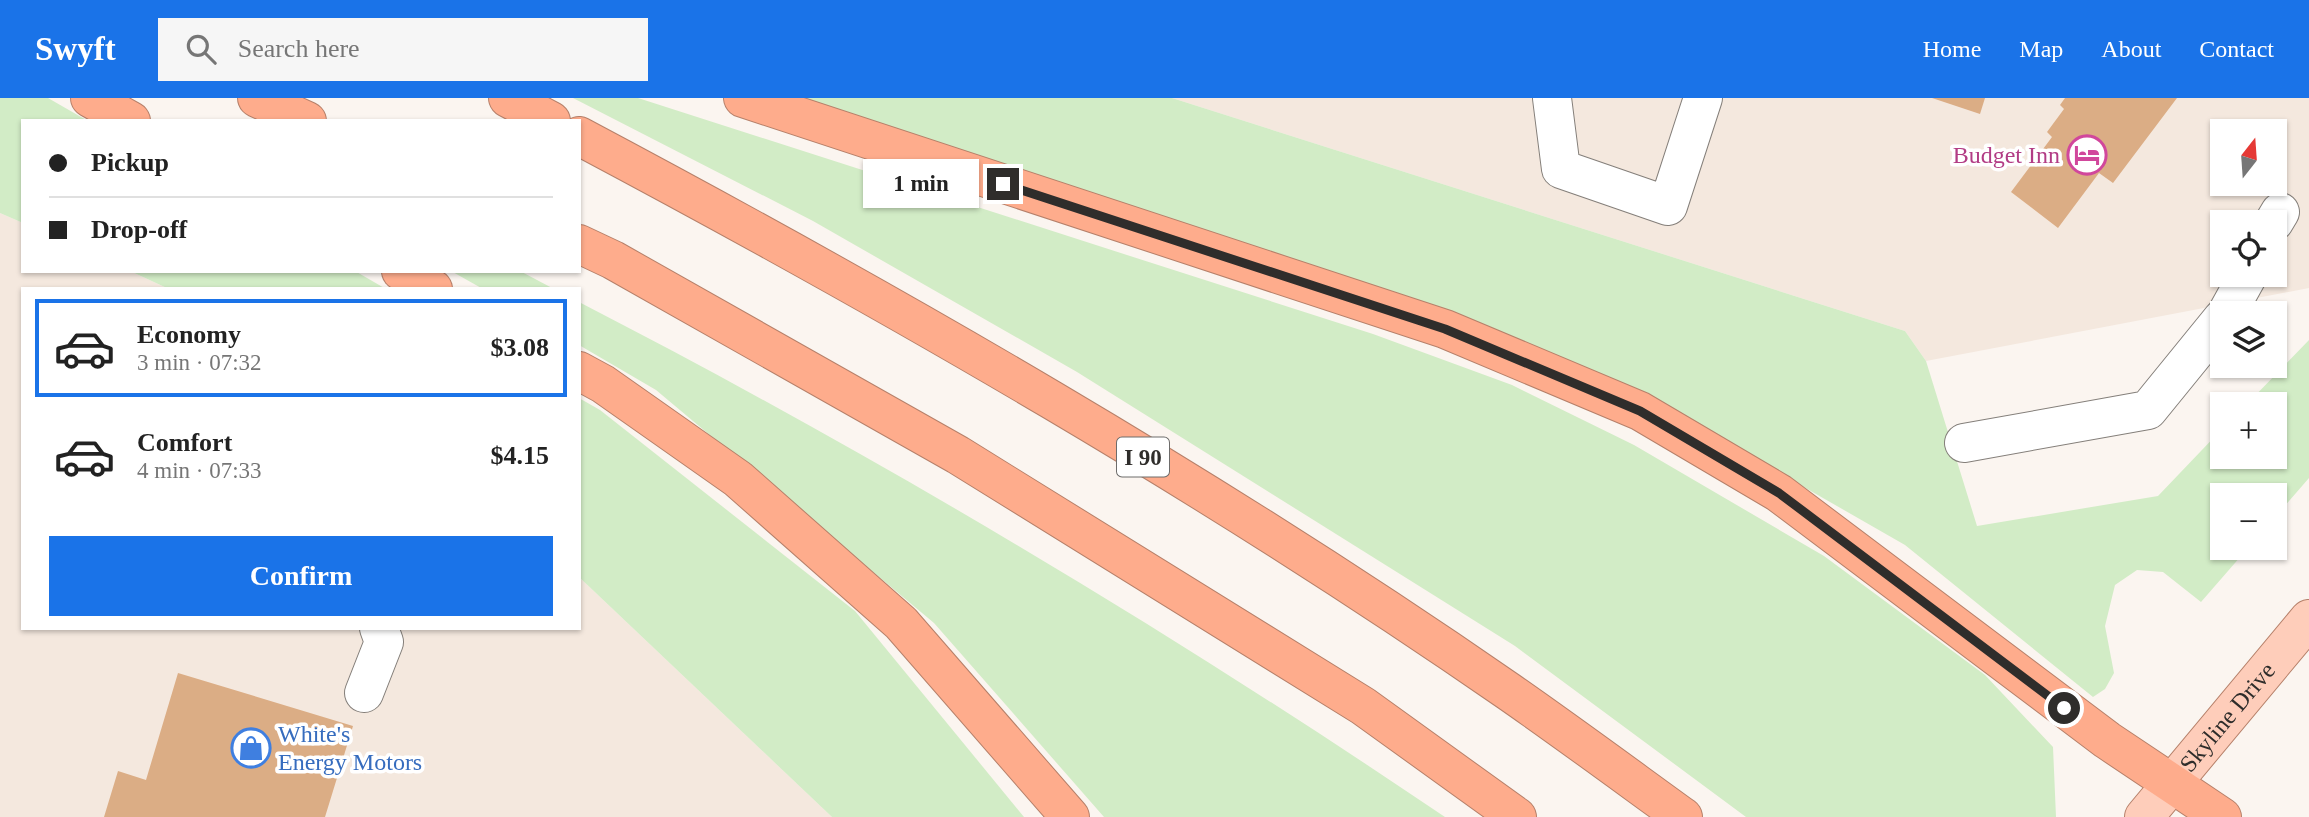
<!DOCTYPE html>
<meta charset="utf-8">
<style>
body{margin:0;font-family:Georgia,serif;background:#f6f6f6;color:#222;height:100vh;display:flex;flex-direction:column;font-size:26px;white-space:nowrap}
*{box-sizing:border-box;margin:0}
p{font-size:23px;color:#767676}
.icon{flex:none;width:38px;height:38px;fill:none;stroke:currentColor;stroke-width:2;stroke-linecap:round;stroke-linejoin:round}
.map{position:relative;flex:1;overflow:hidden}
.panel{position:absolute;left:21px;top:189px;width:560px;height:343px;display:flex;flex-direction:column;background:#fff;border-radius:0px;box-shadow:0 2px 5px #0004}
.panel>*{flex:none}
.top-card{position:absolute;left:21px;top:21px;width:560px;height:154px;border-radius:0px;box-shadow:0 2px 5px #0004;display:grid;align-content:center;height:154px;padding:0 28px;background:#fff}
.needle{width:46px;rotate:17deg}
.fabs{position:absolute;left:2210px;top:21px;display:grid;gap:14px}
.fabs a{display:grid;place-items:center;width:77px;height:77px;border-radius:0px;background:#fff;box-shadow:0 2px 5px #0004;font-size:35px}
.end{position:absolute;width:32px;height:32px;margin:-16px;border:9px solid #2f2d2b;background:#fff;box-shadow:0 0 0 4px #fff}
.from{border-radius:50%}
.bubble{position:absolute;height:49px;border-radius:0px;background:#fff;box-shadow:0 2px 5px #0004;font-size:23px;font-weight:700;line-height:49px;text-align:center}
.top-card b{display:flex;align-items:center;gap:24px;height:66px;font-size:26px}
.top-card b+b{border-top:2px solid #e0e0e0}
.top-card i{width:18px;height:18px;background:#222}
ul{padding:12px 0 0;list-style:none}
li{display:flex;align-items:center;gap:21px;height:98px;margin:0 14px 10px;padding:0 14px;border:4px solid transparent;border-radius:0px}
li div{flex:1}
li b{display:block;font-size:26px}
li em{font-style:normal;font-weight:700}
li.on{border-color:#1a73e8}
li>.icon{width:63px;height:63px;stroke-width:1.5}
.button{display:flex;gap:14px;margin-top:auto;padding:14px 28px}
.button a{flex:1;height:80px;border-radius:0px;background:#1a73e8;color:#fff;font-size:28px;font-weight:700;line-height:80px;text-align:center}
header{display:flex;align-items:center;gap:42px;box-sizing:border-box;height:98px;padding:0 35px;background:#1a73e8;color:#fff}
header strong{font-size:33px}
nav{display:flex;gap:38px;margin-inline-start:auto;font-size:24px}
.search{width:490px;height:63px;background:#f6f6f6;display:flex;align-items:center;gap:18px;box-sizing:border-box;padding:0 24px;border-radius:0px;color:#767676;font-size:26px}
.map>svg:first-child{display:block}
</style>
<header>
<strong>Swyft</strong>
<div class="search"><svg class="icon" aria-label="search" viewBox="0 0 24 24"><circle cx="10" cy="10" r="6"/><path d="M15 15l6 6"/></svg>Search here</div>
<nav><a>Home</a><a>Map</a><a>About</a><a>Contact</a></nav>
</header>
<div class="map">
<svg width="2309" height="719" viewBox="0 0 2309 719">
<rect width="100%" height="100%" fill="#fbf5f0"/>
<g fill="#f4e8de" fill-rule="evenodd">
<path d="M1172,0H2309V190L1926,263L1905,233ZM2222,33H2275V86H2222ZM2222,124H2275V177H2222Z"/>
<polygon points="0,115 23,125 23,173 130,173 169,191 23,191 23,530 579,530 579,479 832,719 0,719"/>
</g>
<g fill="#d2ecc6">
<polygon points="0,0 48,0 88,23 23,23 23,125 0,115"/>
<polygon points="573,0 638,0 1373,236 1512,287 1634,347 1824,458 1985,577 2053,649 2056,719 1746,719 1515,548 1077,274 813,123"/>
<polygon points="784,0 1172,0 1905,233 1926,263 1977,428 2158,398 2222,331 2222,359 2275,359 2275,306 2247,306 2309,242 2309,380 2275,419 2275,397 2222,397 2222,450 2248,450 2201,504 2163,474 2137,472 2115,487 2105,528 2114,575 2105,591 2093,599 1905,447 1645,298"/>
<polygon points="130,173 355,173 386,191 169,191"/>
<polygon points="451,173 520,173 554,191 483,191"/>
<path d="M579,204C878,358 1167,531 1445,719H1104L934,525L656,292L579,247Z"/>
<polygon points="579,300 600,312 855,513 1024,719 832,719 579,479"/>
</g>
<g fill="#dbad85">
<polygon points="1932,0 1985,0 1980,16"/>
<polygon points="2065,0 2177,0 2113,85 2099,75 2058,130 2011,94 2052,39 2047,34 2064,11 2060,7"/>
<polygon points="178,575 353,628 325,719 104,719 118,673 146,682"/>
</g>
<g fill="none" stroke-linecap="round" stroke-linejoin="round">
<g stroke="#847f7a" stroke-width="40">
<g id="minor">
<polyline points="1552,0 1561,71 1668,108 1703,0"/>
<polyline points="2274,124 2280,114"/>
<polyline points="2227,215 2248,177"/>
<polyline points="1964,345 2148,312 2222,221"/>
<polyline points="364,595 384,544 379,530"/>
</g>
</g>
<g stroke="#b6806a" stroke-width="40">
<g id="major">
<path id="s1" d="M2144,719L2309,521"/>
</g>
</g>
<g stroke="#b6806a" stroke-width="40">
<g id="highway">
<polyline points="90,0 131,23"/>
<polyline points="257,0 307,23"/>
<polyline points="508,0 551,23"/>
<polyline points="743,0 1445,231 1640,313 1779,395 2107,642 2222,719"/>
<path d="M579,38C897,207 1212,388 1508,593C1567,634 1625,677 1683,719"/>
<polyline points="579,146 613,162 958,357 1363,608 1517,719"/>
<polyline points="401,173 433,191"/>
<polyline points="579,273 603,286 738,381 901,525 1070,719"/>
</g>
</g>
<use href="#minor" stroke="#fff" stroke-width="38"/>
<use href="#major" stroke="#fecdba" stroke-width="38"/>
<use href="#highway" stroke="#feac8c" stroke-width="38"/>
</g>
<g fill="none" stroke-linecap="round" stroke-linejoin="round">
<polyline stroke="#2f2d2b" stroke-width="9" points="1003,86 1445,231 1640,313 1779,395 2064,610"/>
</g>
<defs>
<g id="hotel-ring" transform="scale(2.0125)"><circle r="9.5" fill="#fff" stroke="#d1479c" stroke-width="1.5"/><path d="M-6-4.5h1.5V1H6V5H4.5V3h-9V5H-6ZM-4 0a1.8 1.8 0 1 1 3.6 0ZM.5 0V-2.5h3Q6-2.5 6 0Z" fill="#d1479c"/></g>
<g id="shop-ring" transform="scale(2.0125)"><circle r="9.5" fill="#fff" stroke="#3f7fe0" stroke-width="1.5"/><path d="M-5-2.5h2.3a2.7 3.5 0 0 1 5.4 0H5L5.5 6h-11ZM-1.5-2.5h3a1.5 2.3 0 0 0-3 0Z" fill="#3f7fe0"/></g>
</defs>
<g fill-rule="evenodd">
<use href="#hotel-ring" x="2087" y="57"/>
<use href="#shop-ring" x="251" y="650"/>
</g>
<g text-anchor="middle" stroke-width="7" stroke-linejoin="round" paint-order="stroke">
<rect fill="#fff" stroke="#6d6c6b" stroke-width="2" x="1117" y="339.5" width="52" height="39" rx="5"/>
<g font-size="23" font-weight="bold" fill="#2f2d2b">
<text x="1143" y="367">I 90</text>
</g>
<g font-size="24" fill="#b23c85" stroke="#fff" text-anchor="end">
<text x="2060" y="65">Budget Inn</text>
</g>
<g font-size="24" fill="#2f2d2b" stroke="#fff">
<text dy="8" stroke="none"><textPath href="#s1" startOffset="130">Skyline Drive</textPath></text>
</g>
<g font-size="24" fill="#366cbe" stroke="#fff" text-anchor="start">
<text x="278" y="644">White's<tspan x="278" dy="28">Energy Motors</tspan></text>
</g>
</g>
</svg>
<div class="fabs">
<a><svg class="needle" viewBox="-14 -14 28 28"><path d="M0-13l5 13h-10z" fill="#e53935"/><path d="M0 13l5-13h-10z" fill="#767676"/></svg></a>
<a><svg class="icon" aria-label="locate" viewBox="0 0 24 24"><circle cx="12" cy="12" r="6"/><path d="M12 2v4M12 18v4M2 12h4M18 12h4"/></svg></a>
<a><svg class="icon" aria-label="layers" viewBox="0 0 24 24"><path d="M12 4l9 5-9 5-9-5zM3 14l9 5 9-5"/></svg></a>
<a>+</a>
<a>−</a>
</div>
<i class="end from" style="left:2064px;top:610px"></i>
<i class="end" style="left:1003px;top:86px"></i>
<div class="bubble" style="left:863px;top:61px;width:116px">1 min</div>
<div class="top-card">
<b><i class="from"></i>Pickup</b>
<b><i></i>Drop-off</b>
</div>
<section class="panel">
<ul>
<li class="on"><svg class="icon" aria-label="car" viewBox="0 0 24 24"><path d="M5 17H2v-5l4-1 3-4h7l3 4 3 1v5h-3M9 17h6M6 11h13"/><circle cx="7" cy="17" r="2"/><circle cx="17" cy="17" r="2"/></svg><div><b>Economy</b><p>3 min · 07:32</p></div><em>$3.08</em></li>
<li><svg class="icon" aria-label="car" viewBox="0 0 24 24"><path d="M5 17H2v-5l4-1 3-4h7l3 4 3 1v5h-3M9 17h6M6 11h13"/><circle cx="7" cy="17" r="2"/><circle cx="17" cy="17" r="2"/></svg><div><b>Comfort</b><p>4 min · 07:33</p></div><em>$4.15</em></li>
</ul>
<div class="button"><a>Confirm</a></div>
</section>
</div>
